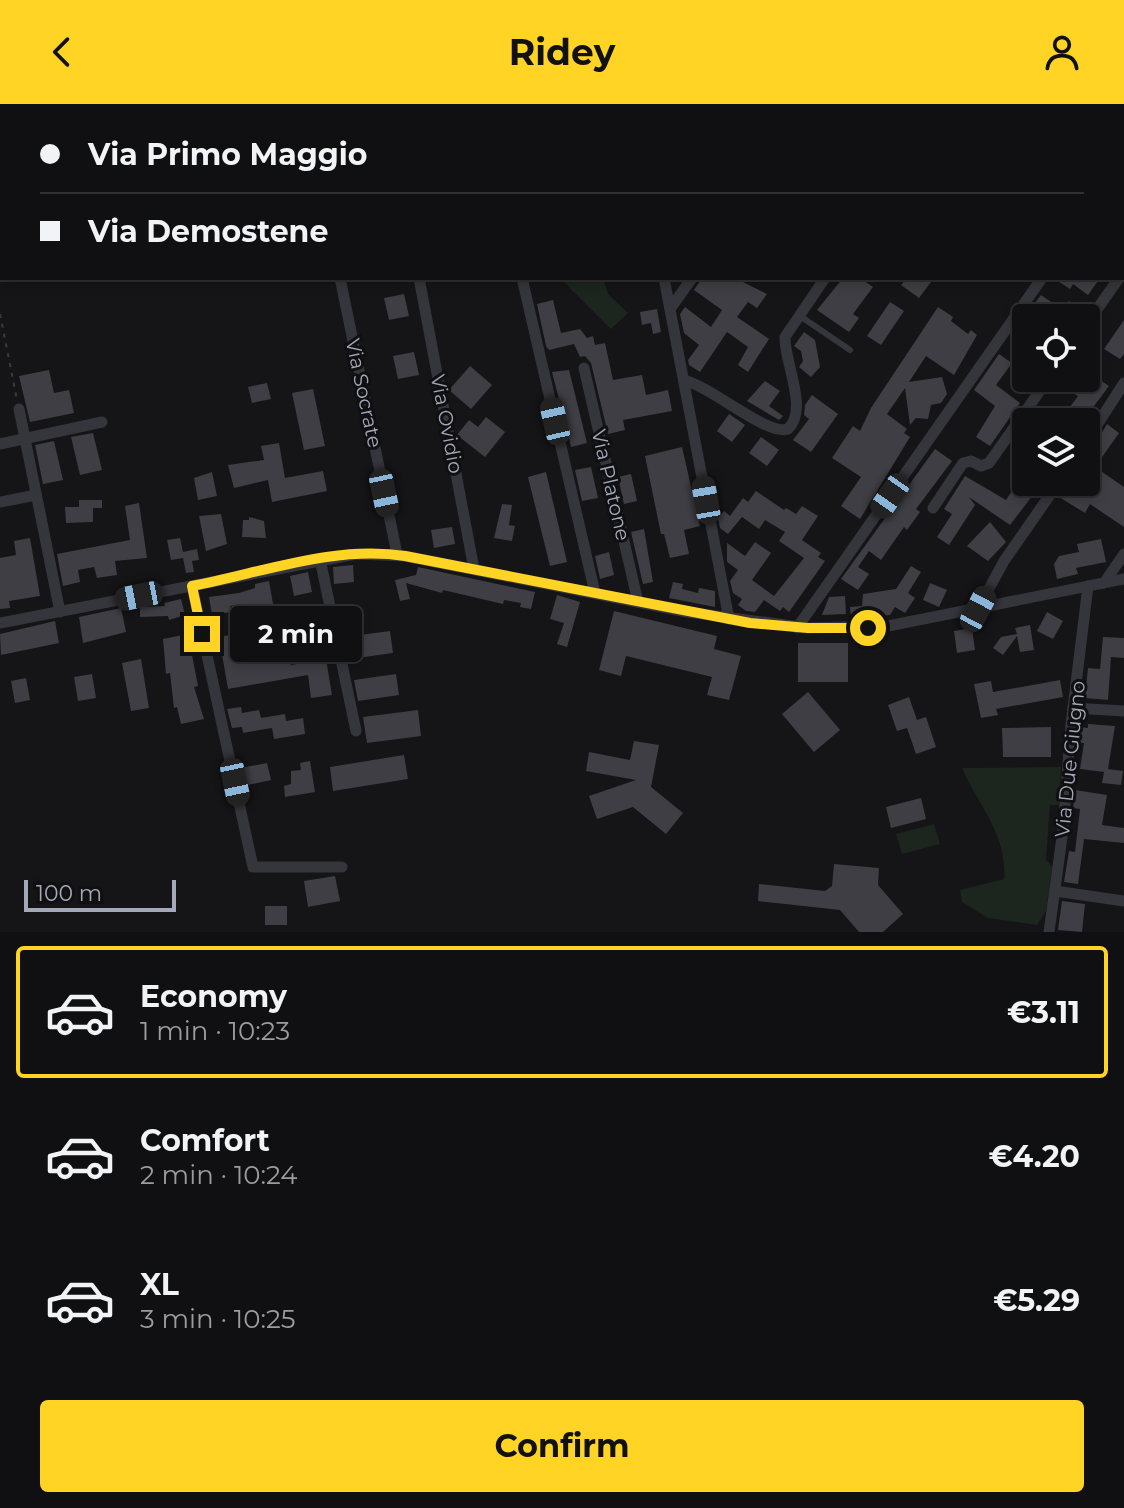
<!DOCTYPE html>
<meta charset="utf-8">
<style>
body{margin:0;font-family:Montserrat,sans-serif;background:#19181a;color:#f1f3f6;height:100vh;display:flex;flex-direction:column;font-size:30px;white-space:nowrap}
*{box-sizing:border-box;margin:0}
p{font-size:26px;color:#9c9c9f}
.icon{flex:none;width:44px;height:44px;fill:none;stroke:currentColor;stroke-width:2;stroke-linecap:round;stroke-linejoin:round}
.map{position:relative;height:828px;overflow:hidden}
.sheet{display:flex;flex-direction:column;background:#100f11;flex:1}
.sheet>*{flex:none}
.banner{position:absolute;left:0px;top:0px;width:1124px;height:176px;box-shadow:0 4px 12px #0003,0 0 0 2px #302f31;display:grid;align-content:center;height:176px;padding:0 40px;background:#100f11}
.fabs{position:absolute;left:1012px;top:200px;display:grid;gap:16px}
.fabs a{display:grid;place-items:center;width:88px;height:88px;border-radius:8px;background:#100f11;box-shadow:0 4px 12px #0003,0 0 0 2px #302f31;font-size:40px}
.scale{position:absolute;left:24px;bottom:20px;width:152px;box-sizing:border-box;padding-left:8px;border:4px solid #a5a8b8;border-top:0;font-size:22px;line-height:28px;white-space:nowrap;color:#a5a8b8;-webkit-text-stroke:6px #100f12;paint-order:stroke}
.end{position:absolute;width:36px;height:36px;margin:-18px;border:10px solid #ffd424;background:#111;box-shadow:0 0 0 4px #111}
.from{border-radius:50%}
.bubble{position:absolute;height:56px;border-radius:8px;background:#100f11;box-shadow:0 4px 12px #0003,0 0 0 2px #302f31;font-size:26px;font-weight:700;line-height:56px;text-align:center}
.car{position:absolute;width:24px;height:48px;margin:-24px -12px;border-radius:10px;box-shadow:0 0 6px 2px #0007;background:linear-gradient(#222 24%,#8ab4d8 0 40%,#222 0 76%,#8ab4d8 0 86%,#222 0)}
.banner b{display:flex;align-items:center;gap:28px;height:76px;font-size:30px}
.banner b+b{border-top:2px solid #302f31}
.banner i{width:20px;height:20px;background:#f1f3f6}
ul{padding:14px 0 0;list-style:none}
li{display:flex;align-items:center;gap:24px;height:132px;margin:0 16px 12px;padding:0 24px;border:4px solid transparent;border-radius:8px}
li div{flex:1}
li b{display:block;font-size:30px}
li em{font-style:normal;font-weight:700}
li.active{border-color:#ffd424}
li>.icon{width:72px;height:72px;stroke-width:1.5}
.button{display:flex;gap:16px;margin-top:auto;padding:16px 40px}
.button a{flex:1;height:92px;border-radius:8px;background:#ffd424;color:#111;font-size:32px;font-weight:700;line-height:92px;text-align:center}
header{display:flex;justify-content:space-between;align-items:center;height:104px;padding:0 40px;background:#ffd424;color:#111;font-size:36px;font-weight:700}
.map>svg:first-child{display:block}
</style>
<header><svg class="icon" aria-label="back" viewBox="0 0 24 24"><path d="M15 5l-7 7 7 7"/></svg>Ridey<svg class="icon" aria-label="person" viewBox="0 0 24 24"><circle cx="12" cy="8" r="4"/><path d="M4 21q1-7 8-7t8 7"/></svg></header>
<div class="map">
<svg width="1124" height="828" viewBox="0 0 1124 828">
<rect width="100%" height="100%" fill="#151417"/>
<g fill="#1c251e">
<polygon points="560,174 603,174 608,190 628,209 611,225"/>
<path d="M1061,663L1059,701H1050L1046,755L1052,763L1046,807L1037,821L988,814L962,798L960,786L1004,775C1008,732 978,701 962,664Z"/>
<polygon points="934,720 940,740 902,750 896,730"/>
</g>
<g fill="#3e3e44">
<polygon points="702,174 735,174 767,190 757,204 748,198 737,213 769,235 748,268 738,261 748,243 727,228 700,268 689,261 688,256 699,241 684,229 680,210 685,203 711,223 722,206 694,186"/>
<polygon points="843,174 860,174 873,183 853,210 859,214 849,228 817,206"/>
<polygon points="907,174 926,174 931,178 919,194 901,181"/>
<polygon points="1053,174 1100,174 1088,191 1073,180 1070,185"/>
<polygon points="404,190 409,212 389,216 384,194"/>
<polygon points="1041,191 1063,206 1069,197 1084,207 1079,214 1041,214 1030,206"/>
<polygon points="553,196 561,229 580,225 587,234 593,232 595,241 605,239 613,276 642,271 646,291 668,286 672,307 623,316 625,326 608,330 591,259 585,252 580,253 574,240 549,246 546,242 537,200"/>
<polygon points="890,198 904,207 881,241 867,232"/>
<polygon points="938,203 953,213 951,217 968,230 971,226 977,231 954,271 926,252 909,278 942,273 947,290 941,299 931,301 928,315 916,314 910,321 905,284 887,310 907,325 904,329 910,333 860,415 841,402 861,373 832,354 853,322 860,327 871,304"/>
<polygon points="657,205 661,228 653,230 651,219 642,221 640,208"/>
<polygon points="1124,216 1124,250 1120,255 1104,245"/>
<polygon points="804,228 815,236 820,263 811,273 799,263 803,257 801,247 794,242"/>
<polygon points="414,248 419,271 398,275 393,252"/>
<polygon points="999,250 1012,259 996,281 1020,299 990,342 976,333 995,302 974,286"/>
<polygon points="470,262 492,281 471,305 449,286"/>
<polygon points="49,266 54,289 69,286 74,309 30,318 19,272"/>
<polygon points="569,266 587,339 571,343 552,268"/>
<polygon points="1086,267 1109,282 1082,318 1059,318 1078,292 1071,288 1081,274 1086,274"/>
<polygon points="765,277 780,287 769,302 783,312 779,316 747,297"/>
<polygon points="267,279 271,295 252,299 248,283"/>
<polygon points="313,285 325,342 304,346 292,289"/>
<polygon points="812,291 838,310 811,348 793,336 809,315 804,311 805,301"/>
<polygon points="729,310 745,321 732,338 717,327"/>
<polygon points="486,313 505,328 485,353 457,331 469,316 478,323"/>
<polygon points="1107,320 1119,329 1095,363 1124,383 1124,423 1090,400 1085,409 1059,393 1067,378 1086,378 1086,346 1093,343"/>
<polygon points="93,329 102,366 80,371 71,333"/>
<polygon points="761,333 779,346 767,362 749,349"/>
<polygon points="54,337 63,376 43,380 35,341"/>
<polygon points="279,339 285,374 323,367 327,387 272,398 268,376 234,384 228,361 264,356 261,342"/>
<polygon points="682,343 700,422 684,426 689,450 670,454 664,430 661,430 645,352"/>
<polygon points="935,345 952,357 916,405 920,408 907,426 904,423 881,456 869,447 858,463 869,470 858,486 841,475"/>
<polygon points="591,363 598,394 582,397 575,366"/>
<polygon points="1026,365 1026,378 1043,378 1010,421 969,393 975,401 949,441 937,433 952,410 944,405 965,372 1006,396"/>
<polygon points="212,368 217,392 198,396 194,374"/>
<polygon points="546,368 567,458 550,462 528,373"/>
<polygon points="631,370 637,397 624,400 618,373"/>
<polygon points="756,387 784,406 786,404 796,410 802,402 818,412 802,436 821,449 818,453 825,457 789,508 783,503 780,507 764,496 755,508 746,507 738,501 742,495 733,489 730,477 738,466 727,458 727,439 745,452 755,438 771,449 752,476 774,492 804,454 779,437 785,428 765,416 759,425 742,413 728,430 720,424 718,414 724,407 730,412 743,394 748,398"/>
<polygon points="79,396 102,396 102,404 93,404 93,418 66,419 65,403 79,403"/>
<polygon points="139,399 147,454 115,457 117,471 97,474 94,463 78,466 80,478 63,482 57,450 130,436 125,402"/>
<polygon points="502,400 512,401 509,421 515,422 512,437 494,434"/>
<polygon points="221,410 227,440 206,447 199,412"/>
<polygon points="249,413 264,417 266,434 242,433 243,416 249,416"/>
<polygon points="990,418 1006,438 988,457 967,442"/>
<polygon points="452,423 455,440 434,444 431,426"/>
<polygon points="644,425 653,478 643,480 631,428"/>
<polygon points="30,434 40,492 9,497 10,504 0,505 0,454 16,451 14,437"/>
<polygon points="180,434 183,448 197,445 199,456 192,457 194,468 186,469 183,454 171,456 167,436"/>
<polygon points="1101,435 1106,458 1076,464 1078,470 1057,475 1054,460 1059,452 1079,448 1077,440"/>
<polygon points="609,448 614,471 600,475 595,452"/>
<polygon points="353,461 354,478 334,480 333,463"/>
<polygon points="911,462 921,468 908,489 915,494 905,509 895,503 890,511 851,514 850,503 862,502 863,490 896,485"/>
<polygon points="418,463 535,488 531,505 520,503 521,499 504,496 503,500 443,486 442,489 406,479 410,495 400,497 395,476 416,471"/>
<polygon points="308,468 312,488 294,492 290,472"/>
<polygon points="269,477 277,523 285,522 291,561 326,555 332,591 311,594 308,571 228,585 222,550 216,551 212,534 250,528 245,500 230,502 231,508 212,511 209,493 239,489 255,484 255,480"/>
<polygon points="673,478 683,480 682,485 698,489 699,484 715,487 715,503 669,494"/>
<polygon points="930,479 947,486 939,503 923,496"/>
<polygon points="557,491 580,498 567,543 557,540 564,519 550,515"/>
<polygon points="845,492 846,510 822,511 829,493"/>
<polygon points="181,495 185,511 169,516 168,512 140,513 140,503 165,502 164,499"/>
<polygon points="121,504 126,528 83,539 79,513"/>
<polygon points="614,507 717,532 714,545 741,552 729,596 707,591 712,573 626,552 621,572 599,566"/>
<polygon points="1047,508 1063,517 1053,535 1037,527"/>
<polygon points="55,517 59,539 1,551 0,530"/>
<polygon points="1030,521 1034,546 1020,548 1017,532 1003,551 993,544 1001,533 1017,530 1015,524"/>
<polygon points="972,524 975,546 957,549 954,527"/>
<polygon points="390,527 393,549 350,555 345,533"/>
<polygon points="188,530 198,582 194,583 204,615 181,620 177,603 174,604 170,569 166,570 163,535"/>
<polygon points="1103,533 1124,534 1124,554 1111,553 1108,596 1085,594 1088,564 1100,565"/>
<rect x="798" y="539" width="50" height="39"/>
<polygon points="141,555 149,604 131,607 122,559"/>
<polygon points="92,570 96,594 78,597 74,573"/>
<polygon points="396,570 399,591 358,597 354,576"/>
<polygon points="26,574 30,596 15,599 11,577"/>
<polygon points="1060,576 1063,593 996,605 998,611 981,614 974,580 991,577 993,588"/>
<polygon points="808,588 840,626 814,648 782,610"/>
<polygon points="909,593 917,616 926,613 936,643 916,650 907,624 897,627 888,601"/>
<polygon points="241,603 242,609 259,606 261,614 285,610 286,617 303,614 305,630 274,635 272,624 243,629 242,623 232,624 227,605"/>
<polygon points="418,606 421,632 367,639 363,613"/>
<polygon points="1088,620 1115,622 1108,665 1123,667 1121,681 1102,679 1104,668 1080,665 1084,639 1078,639 1079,623 1088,624"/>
<polygon points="1051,623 1051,653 1003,653 1002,624"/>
<polygon points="634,637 659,641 651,683 683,709 666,730 633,703 597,715 589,692 636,676 586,667 589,648 630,656"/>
<polygon points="404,651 408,675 333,687 330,663"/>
<polygon points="310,657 315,688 285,693 284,682 291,680 291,667 301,666 300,659"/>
<polygon points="267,659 271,676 244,682 240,664"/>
<polygon points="1075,686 1107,691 1102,721 1124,724 1124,739 1084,735 1078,780 1064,778 1069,747 1075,748 1080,705 1073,704"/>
<polygon points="921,694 926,715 891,724 886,703"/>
<polygon points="834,760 879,764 878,781 903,810 883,828 859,828 840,806 758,797 759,780 825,787 832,782"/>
<polygon points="335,772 340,797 308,803 304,777"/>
<polygon points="1062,797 1085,800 1082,828 1058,826"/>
<rect x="265" y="802" width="22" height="19"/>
</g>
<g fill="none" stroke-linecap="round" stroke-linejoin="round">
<polyline stroke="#3b3c43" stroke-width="2" stroke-dasharray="4 6" stroke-linecap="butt" points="0,210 17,296"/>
<polyline stroke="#35353c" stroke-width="6" points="800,212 850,246"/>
<g stroke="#35353c" stroke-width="11">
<polyline points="304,0 304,2"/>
<polyline points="361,0 363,2"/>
<polyline points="629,0 629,2"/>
<polyline points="1029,0 1031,2"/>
<polyline points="814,2 816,0"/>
<polyline points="950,2 951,0"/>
<polyline points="1067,2 1068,0"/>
<polyline points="1122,84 1124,86"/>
<polyline points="340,174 397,450"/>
<polyline points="419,174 474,465"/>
<polyline points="522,174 595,489"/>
<polyline points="664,174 729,515"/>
<polyline points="670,205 692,174"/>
<polyline points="1086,221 1119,174"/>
<polyline points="584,264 638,498"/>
<path d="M684,276C712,283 767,332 788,325C809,305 784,258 785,233L825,174"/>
<polyline points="19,305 60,508"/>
<polyline points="1086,338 1124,279"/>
<polyline points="0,340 102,318"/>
<polyline points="0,398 36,391"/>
<polyline points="933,404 963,359 971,357 981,362 989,359 1049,274"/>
<polyline points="320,455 356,627"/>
<polyline points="1104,479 1124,450"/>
<polyline points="192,482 253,763 342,763"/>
<polyline points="978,505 1004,457 1059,378"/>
<polyline points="0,519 356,450 405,452 687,508 808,524 888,522 1124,475"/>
<polyline points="797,524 1042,174"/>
<polyline points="1073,604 1124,607"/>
<polyline points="1055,787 1124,797"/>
<polyline points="1049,828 1063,726 1071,620 1088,482"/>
</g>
</g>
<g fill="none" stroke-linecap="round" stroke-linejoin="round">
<path stroke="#ffd424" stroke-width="10" d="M202,530L192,482C261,469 334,441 405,452L750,519L808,524H868"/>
</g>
<g text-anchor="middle" stroke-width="6" stroke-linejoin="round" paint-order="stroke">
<g font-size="20" fill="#a5a8b8" stroke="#100f12">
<text transform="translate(364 289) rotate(78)" y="7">Via Socrate</text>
<text transform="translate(447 320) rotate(79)" y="7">Via Ovidio</text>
<text transform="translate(611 381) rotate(77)" y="7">Via Platone</text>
<text transform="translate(1070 655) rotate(-84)" y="7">Via Due Giugno</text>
</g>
</g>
</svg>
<div class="fabs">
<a><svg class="icon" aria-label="locate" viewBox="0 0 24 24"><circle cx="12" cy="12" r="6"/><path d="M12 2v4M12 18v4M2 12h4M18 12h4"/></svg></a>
<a><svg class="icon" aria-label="layers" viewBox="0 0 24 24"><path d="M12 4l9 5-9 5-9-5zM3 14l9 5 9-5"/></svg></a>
</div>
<div class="scale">100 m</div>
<i class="end from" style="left:868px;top:524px"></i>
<i class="end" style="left:202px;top:530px"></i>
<div class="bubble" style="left:230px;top:502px;width:132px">2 min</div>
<i class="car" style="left:555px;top:317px;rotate:347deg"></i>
<i class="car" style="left:384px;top:389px;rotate:168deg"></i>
<i class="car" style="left:890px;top:392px;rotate:215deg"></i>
<i class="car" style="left:706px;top:396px;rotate:350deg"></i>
<i class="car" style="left:139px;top:492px;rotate:259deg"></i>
<i class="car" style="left:978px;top:505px;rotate:28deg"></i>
<i class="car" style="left:235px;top:678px;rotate:168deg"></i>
<div class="banner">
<b><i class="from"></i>Via Primo Maggio</b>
<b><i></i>Via Demostene</b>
</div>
</div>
<section class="sheet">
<ul>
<li class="active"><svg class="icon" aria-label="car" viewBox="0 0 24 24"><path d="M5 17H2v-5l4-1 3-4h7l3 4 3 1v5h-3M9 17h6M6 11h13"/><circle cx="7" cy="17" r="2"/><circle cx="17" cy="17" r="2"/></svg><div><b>Economy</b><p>1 min · 10:23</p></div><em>€3.11</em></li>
<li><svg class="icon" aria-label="car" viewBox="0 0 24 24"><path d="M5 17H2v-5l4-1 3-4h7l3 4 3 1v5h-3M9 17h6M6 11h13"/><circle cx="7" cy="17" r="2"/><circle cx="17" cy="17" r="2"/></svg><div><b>Comfort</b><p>2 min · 10:24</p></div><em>€4.20</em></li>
<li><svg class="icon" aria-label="car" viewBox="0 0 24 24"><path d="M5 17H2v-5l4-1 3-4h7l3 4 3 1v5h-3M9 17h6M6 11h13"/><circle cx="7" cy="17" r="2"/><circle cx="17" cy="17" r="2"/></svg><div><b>XL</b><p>3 min · 10:25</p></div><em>€5.29</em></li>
</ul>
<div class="button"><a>Confirm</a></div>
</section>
